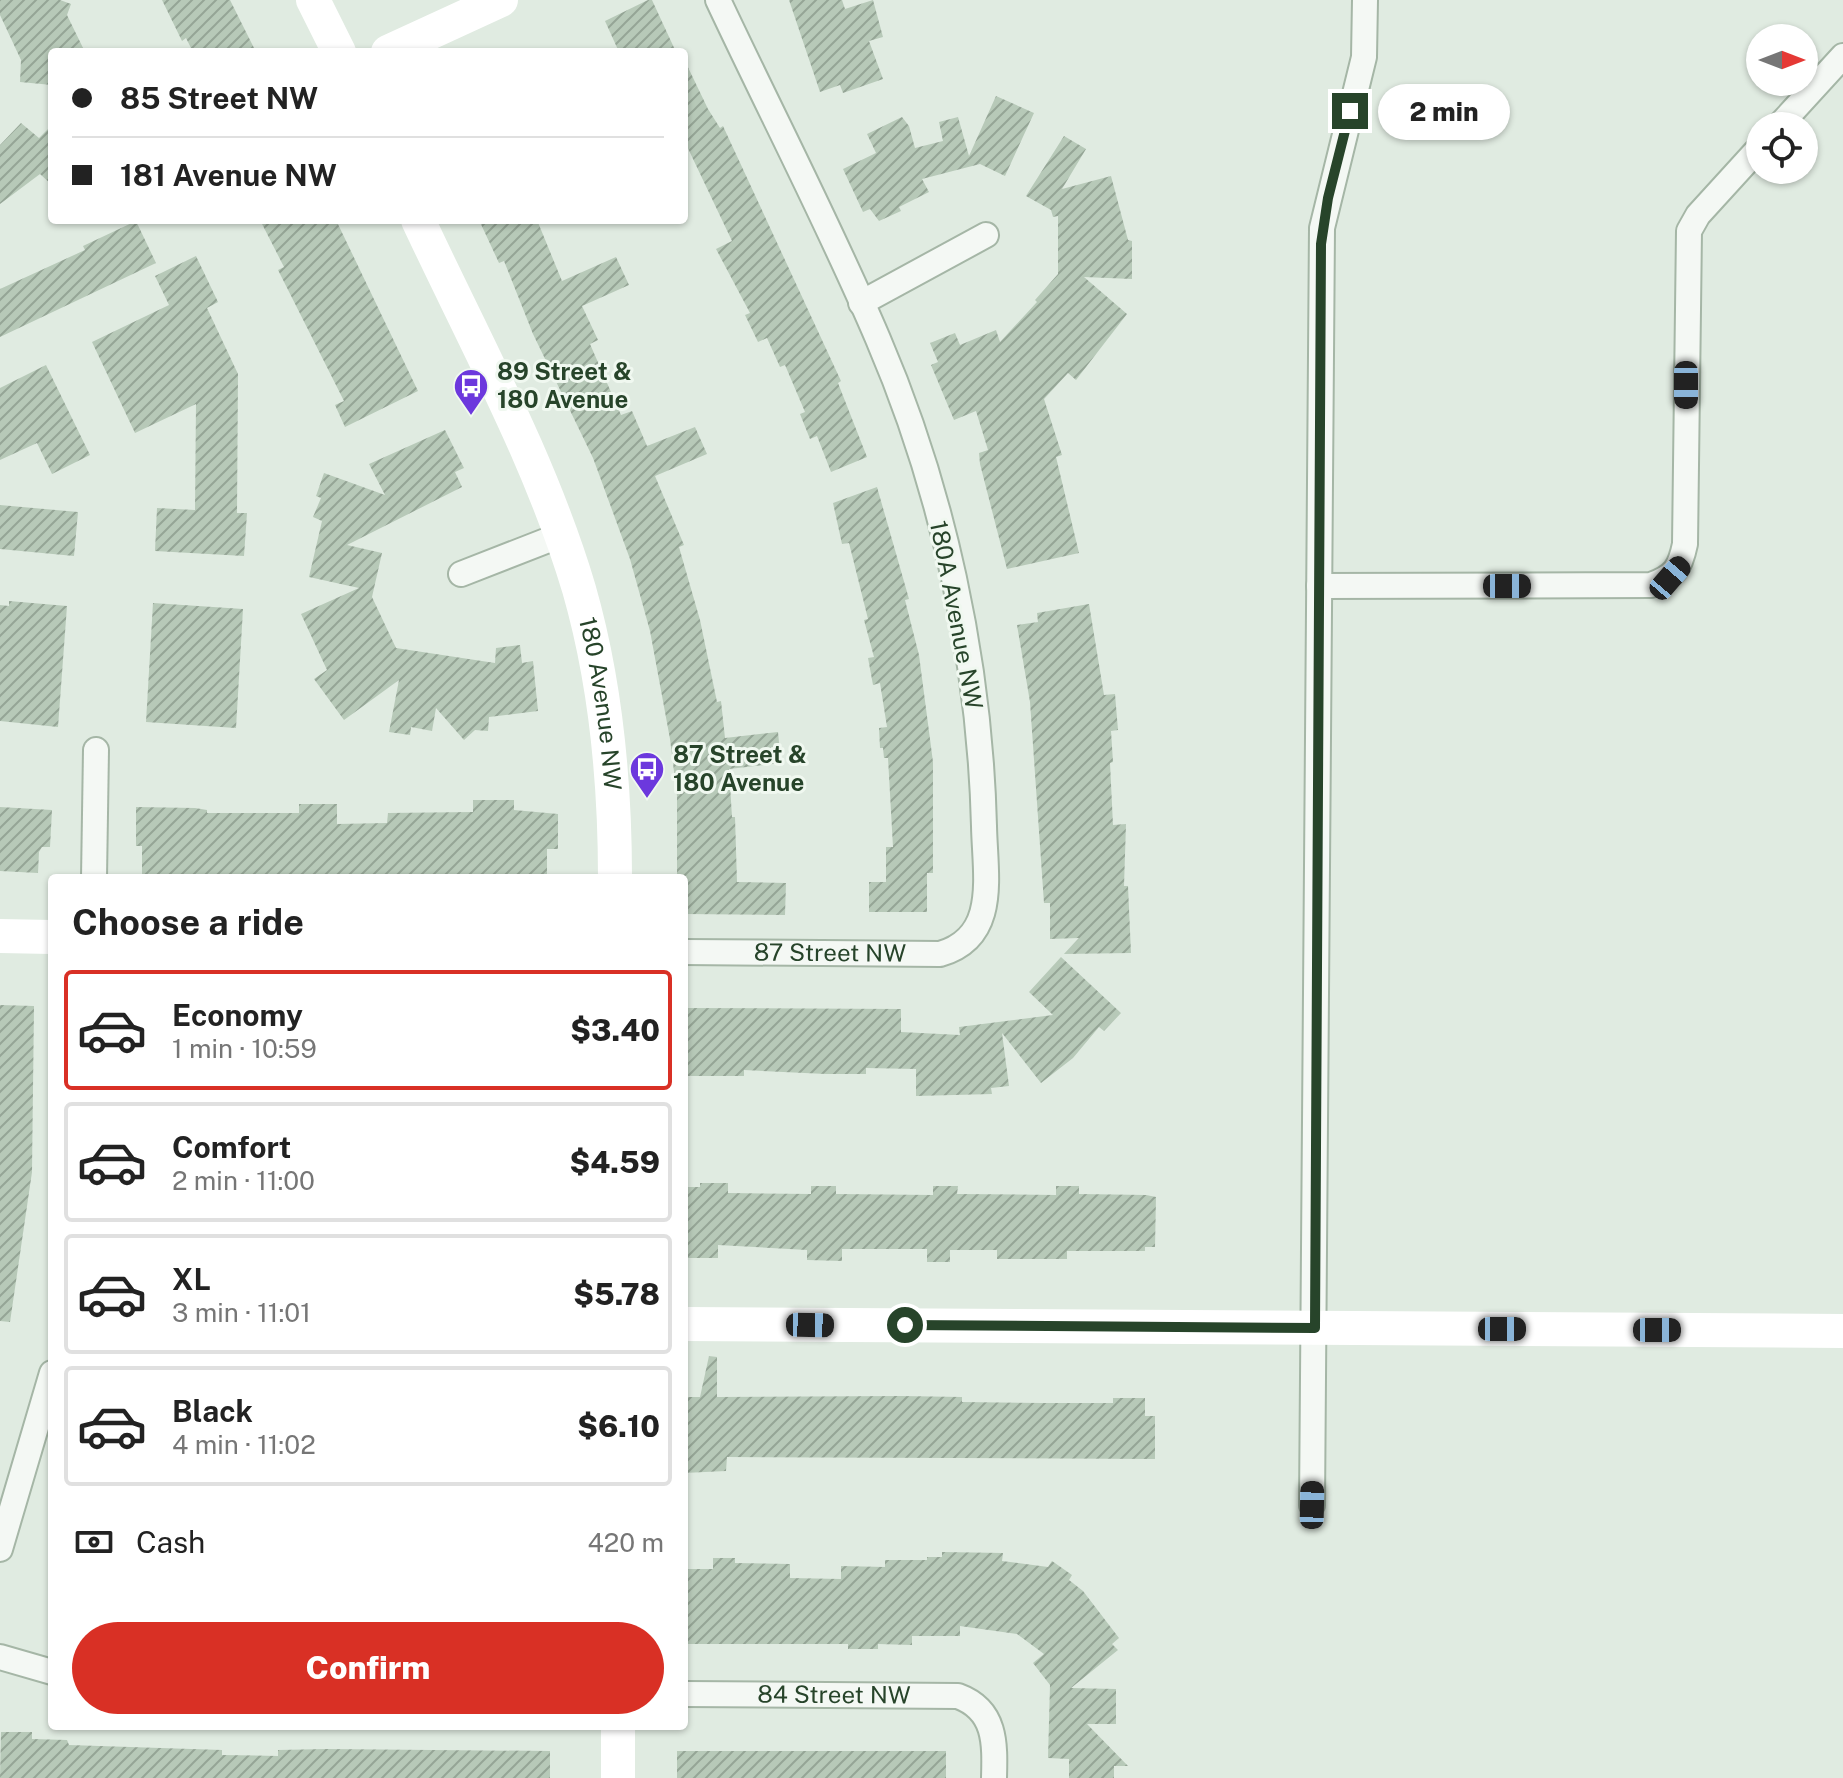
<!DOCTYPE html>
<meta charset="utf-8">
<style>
body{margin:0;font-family:"Public Sans",sans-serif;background:#f6f6f6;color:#222;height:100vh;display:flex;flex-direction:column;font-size:30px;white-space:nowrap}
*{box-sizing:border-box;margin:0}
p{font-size:26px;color:#767676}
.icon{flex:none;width:44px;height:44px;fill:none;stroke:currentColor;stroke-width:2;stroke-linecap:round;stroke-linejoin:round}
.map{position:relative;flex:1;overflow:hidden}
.sheet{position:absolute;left:48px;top:874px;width:640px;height:856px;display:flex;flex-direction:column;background:#fff;border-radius:8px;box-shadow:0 2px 6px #0004}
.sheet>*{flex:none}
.guide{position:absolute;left:48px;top:48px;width:640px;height:176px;border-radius:8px;box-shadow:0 2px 6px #0004;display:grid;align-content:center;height:176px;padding:0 24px;background:#fff}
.needle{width:52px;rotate:90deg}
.buttons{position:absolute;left:1746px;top:24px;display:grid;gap:16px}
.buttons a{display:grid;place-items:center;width:72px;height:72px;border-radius:50%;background:#fff;box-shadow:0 2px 6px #0004;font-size:40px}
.end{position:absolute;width:36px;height:36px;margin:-18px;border:10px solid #27442a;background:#fff;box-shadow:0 0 0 4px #fff}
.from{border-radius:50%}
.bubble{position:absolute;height:56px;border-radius:28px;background:#fff;box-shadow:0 2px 6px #0004;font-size:26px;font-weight:800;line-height:56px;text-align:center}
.car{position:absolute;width:24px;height:48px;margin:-24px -12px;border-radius:10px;box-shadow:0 0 6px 2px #0007;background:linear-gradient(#222 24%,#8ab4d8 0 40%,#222 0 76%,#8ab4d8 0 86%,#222 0)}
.guide b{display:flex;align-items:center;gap:28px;height:76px;font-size:30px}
.guide b+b{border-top:2px solid #e0e0e0}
.guide i{width:20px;height:20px;background:#222}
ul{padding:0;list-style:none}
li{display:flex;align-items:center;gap:24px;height:120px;margin:0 16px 12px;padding:0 8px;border:4px solid #e0e0e0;border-radius:8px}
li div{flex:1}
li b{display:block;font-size:30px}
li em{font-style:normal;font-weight:800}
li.current{border-color:#d93025}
li>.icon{width:72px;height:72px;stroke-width:1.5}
h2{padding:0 24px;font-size:36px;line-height:96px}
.pay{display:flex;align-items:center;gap:20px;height:88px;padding:0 24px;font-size:30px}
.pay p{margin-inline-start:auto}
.primary-button{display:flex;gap:16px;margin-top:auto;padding:16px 24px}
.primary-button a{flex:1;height:92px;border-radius:48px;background:#d93025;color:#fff;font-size:32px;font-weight:800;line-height:92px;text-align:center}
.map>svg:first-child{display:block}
</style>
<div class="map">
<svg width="1843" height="1778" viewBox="0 0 1843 1778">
<defs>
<pattern id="building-hatch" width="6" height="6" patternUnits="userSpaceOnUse" patternTransform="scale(2)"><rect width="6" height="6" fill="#b7c9b8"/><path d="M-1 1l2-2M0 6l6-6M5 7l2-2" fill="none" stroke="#95a596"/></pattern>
</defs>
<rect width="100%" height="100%" fill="#e0ebe1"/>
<g fill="url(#building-hatch)">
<polygon points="0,0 60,0 71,4 67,15 85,52 52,52 52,85 20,82 21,60 0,15"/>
<polygon points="162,0 230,0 256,52 193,52 186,38 182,41"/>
<polygon points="648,0 652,0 676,52 619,52 605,21"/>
<polygon points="789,0 842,0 845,9 873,0 883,37 869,41 883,79 843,93 840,85 820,92"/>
<polygon points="684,59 708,109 720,128 723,126 841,381 838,383 867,457 831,472 817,436 810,439 800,414 805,412 785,365 780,367 767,338 758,342 745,315 750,313 716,249 732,241 684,140"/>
<polygon points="996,96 1034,113 1005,176 980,164 922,179 929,192 899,207 901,211 879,221 870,209 863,212 843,169 876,153 867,134 902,117 909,126 915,148 943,141 939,122 958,117 969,156"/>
<polygon points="21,123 39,138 52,125 52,185 40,174 0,204 0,145"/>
<polygon points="1064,136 1086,149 1062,189 1111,176 1128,240 1132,241 1132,279 1084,277 1127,314 1076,380 1068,373 1044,399 1062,455 1056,457 1079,553 1007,569 980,464 979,453 988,450 976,411 954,420 931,365 938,362 930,343 955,333 960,345 996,330 1000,342 1037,302 1035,300 1058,274 1058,216 1053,217 1051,210 1026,196"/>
<polygon points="260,220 336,220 418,391 345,427 335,405 344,401 278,270 284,267"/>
<polygon points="479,220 537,220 562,281 616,257 629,285 582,306 598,340 590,344 621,415 632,411 647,446 695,427 707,454 655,476 684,545 679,547 700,620 717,702 721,701 725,738 778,732 781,763 729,769 732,817 735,817 737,882 786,883 785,915 684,914 684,878 677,878 677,796 670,739 650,631 630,559 593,458 533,334 504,261 499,263"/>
<polygon points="136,221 156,263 0,337 0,289 85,250 83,246"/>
<polygon points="196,256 218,302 207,308 238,374 237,513 247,513 244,556 155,551 157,508 195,510 196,404 135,433 92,342 169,305 155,276"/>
<polygon points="46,365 90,455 52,474 37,443 0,460 0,388"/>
<polygon points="445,430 464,468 455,472 462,487 347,545 382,553 372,597 396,648 495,663 496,648 520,645 522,663 533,661 538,711 489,717 488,731 475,730 464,740 436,708 432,731 411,727 410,735 389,732 399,680 344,720 314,679 327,670 301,614 359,588 309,577 322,521 313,517 321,498 316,496 324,473 385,495 369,464"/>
<polygon points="877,487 909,599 905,600 919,655 933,762 933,873 927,873 927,912 869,912 869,882 886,882 886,847 893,847 888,758 884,758 883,748 880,748 879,728 887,727 880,683 873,685 868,658 874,657 864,620 868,619 849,543 842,544 833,503"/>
<polygon points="0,505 78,512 74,556 0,549"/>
<polygon points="9,601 67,606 58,727 0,721 0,605 9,606"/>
<polygon points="153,603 243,609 236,728 146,722"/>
<polygon points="1089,604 1104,695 1115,694 1118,730 1111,731 1113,762 1110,763 1113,825 1126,824 1124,886 1128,886 1131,953 1064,954 1079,938 1050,939 1050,903 1044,903 1030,702 1017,625 1038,622 1037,613"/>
<polygon points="473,800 514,800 514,810 558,814 558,849 547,849 547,874 142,874 142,846 136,846 136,807 195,808 207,810 207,813 299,813 299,804 337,804 337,824 387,823 388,813 473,812"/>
<polygon points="0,807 52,810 50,847 42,847 39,852 38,873 0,871"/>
<polygon points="1061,957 1121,1013 1104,1031 1099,1027 1073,1058 1041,1083 1002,1033 1009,1086 991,1088 992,1094 916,1096 916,1069 866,1068 866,1074 826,1074 744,1070 744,1076 684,1076 684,1008 901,1009 901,1032 960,1035 959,1027 1053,1015 1029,992"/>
<polygon points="0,1005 34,1006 32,1172 10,1322 0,1321"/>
<polygon points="700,1183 728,1183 728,1193 811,1194 811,1186 836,1186 836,1194 933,1195 933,1186 958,1186 957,1194 1056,1195 1056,1186 1079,1186 1079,1194 1146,1195 1156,1197 1155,1247 1145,1247 1145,1251 1067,1251 1067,1259 997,1259 997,1250 950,1250 950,1262 927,1262 927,1249 842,1249 842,1261 807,1260 807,1250 718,1245 718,1258 684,1258 684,1187 700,1187"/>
<polygon points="709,1356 717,1357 717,1397 901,1396 962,1397 962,1402 1043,1403 1113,1403 1113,1398 1145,1398 1145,1416 1155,1416 1155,1459 727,1457 726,1471 684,1473 684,1397 700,1397"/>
<polygon points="942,1552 1003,1553 1002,1561 1048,1567 1052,1561 1072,1575 1069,1580 1083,1591 1119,1638 1112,1644 1118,1650 1071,1688 1116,1689 1116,1724 1087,1724 1128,1766 1114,1766 1114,1778 1069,1778 1069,1759 1048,1758 1050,1685 1033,1663 1044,1654 1017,1634 960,1626 960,1636 912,1636 912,1645 878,1644 878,1649 848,1649 848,1644 684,1644 684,1569 713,1569 713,1558 735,1558 735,1563 790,1564 790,1578 841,1579 841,1566 885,1567 885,1560 927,1560 927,1557 942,1557"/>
<polygon points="1,1732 32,1732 32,1739 67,1740 69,1745 222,1750 222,1755 278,1756 278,1750 327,1749 550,1751 550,1778 0,1778"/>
<rect x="677" y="1751" width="269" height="27"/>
</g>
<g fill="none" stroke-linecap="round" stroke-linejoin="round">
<g stroke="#a5b6a6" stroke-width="28">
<g id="street">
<polyline points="1779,126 1843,56"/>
<polyline points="861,303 986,235"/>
<polyline points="461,574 561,535"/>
<path d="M1319,586L1651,585C1675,576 1680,568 1685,544L1689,231L1698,215L1760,147"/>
<polyline points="94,878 96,750"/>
<path id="s1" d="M684,952L940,954C999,937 985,876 984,826C980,662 943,490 878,339C829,224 771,113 718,0"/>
<polyline points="1312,1505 1322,228 1364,57 1365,0"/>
<polyline points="0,1549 52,1373"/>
<polyline points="0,1657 52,1672"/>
<path id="s2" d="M684,1694L958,1696C996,1710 995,1743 994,1778"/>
</g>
</g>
<use href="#street" stroke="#f4f8f4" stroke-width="24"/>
<g stroke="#fff" stroke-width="34">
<polyline points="313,0 339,52"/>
<polyline points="388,52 501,0"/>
<path id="s3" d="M418,220C474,340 541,461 579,589C606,683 615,780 615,878"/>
<polyline points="0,936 52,937"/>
<polyline points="684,1324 1843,1331"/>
<polyline points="618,1726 618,1778"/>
</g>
</g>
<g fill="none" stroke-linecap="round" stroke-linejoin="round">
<polyline stroke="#27442a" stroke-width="10" points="905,1325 1315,1328 1321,244 1328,198 1350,111"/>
</g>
<defs>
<g id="bus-pin" transform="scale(1.8)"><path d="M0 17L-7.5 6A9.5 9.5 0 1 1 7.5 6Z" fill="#6c38dd" stroke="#f0f8f0"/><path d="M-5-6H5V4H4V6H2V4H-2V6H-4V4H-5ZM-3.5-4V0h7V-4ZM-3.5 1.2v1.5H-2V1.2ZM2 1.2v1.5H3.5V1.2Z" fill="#fff"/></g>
</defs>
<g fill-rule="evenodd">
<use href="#bus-pin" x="471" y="386"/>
<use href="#bus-pin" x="647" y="769"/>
</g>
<g text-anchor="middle" stroke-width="6" stroke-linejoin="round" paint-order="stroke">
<g font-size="24" font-weight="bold" fill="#27442a" stroke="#f0f8f0" text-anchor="start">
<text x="497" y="380">89 Street &amp;<tspan x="497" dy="28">180 Avenue</tspan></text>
<text x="673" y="763">87 Street &amp;<tspan x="673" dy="28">180 Avenue</tspan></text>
</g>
<g font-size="24" fill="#27442a" stroke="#f0f8f0">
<text transform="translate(956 615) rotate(79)" y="8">180A Avenue NW</text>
<text dy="8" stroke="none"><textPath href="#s3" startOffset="520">180 Avenue NW</textPath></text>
<text dy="8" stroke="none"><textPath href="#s1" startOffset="146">87 Street NW</textPath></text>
<text dy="8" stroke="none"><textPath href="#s2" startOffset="150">84 Street NW</textPath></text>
</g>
</g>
</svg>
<div class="buttons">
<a><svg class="needle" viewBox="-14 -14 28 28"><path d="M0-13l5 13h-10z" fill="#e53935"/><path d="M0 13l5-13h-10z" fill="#767676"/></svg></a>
<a><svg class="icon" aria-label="locate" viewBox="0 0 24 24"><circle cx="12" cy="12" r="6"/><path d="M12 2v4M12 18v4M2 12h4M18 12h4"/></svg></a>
</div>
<i class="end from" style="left:905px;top:1325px"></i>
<i class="end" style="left:1350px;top:111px"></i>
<div class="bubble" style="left:1378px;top:84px;width:132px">2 min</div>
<i class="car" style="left:1686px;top:385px;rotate:180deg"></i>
<i class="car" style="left:1670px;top:578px;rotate:41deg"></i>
<i class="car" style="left:1507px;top:586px;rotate:90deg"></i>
<i class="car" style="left:810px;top:1325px;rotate:91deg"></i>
<i class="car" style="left:1502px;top:1329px;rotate:90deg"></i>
<i class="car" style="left:1657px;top:1330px;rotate:90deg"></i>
<i class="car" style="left:1312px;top:1505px;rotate:1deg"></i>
<div class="guide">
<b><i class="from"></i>85 Street NW</b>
<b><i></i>181 Avenue NW</b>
</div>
<section class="sheet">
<h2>Choose a ride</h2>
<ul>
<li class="current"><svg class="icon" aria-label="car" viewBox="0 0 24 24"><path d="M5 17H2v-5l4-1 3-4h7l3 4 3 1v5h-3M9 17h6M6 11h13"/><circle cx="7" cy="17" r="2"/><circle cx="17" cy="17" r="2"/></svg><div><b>Economy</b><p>1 min · 10:59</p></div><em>$3.40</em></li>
<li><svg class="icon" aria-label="car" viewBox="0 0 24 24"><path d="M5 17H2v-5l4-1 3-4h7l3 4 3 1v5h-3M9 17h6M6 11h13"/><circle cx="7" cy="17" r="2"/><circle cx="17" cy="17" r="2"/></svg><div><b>Comfort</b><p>2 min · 11:00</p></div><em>$4.59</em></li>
<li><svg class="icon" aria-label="car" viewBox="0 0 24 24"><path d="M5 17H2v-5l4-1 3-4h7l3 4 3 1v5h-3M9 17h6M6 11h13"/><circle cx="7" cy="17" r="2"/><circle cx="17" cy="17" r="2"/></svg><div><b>XL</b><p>3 min · 11:01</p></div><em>$5.78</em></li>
<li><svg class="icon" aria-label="car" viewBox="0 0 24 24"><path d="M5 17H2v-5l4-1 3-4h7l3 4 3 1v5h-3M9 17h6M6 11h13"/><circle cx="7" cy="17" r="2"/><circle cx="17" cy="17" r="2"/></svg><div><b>Black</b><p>4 min · 11:02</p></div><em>$6.10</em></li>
</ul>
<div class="pay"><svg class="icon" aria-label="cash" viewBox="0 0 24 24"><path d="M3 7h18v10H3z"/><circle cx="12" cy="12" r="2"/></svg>Cash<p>420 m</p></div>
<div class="primary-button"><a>Confirm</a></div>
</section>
</div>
